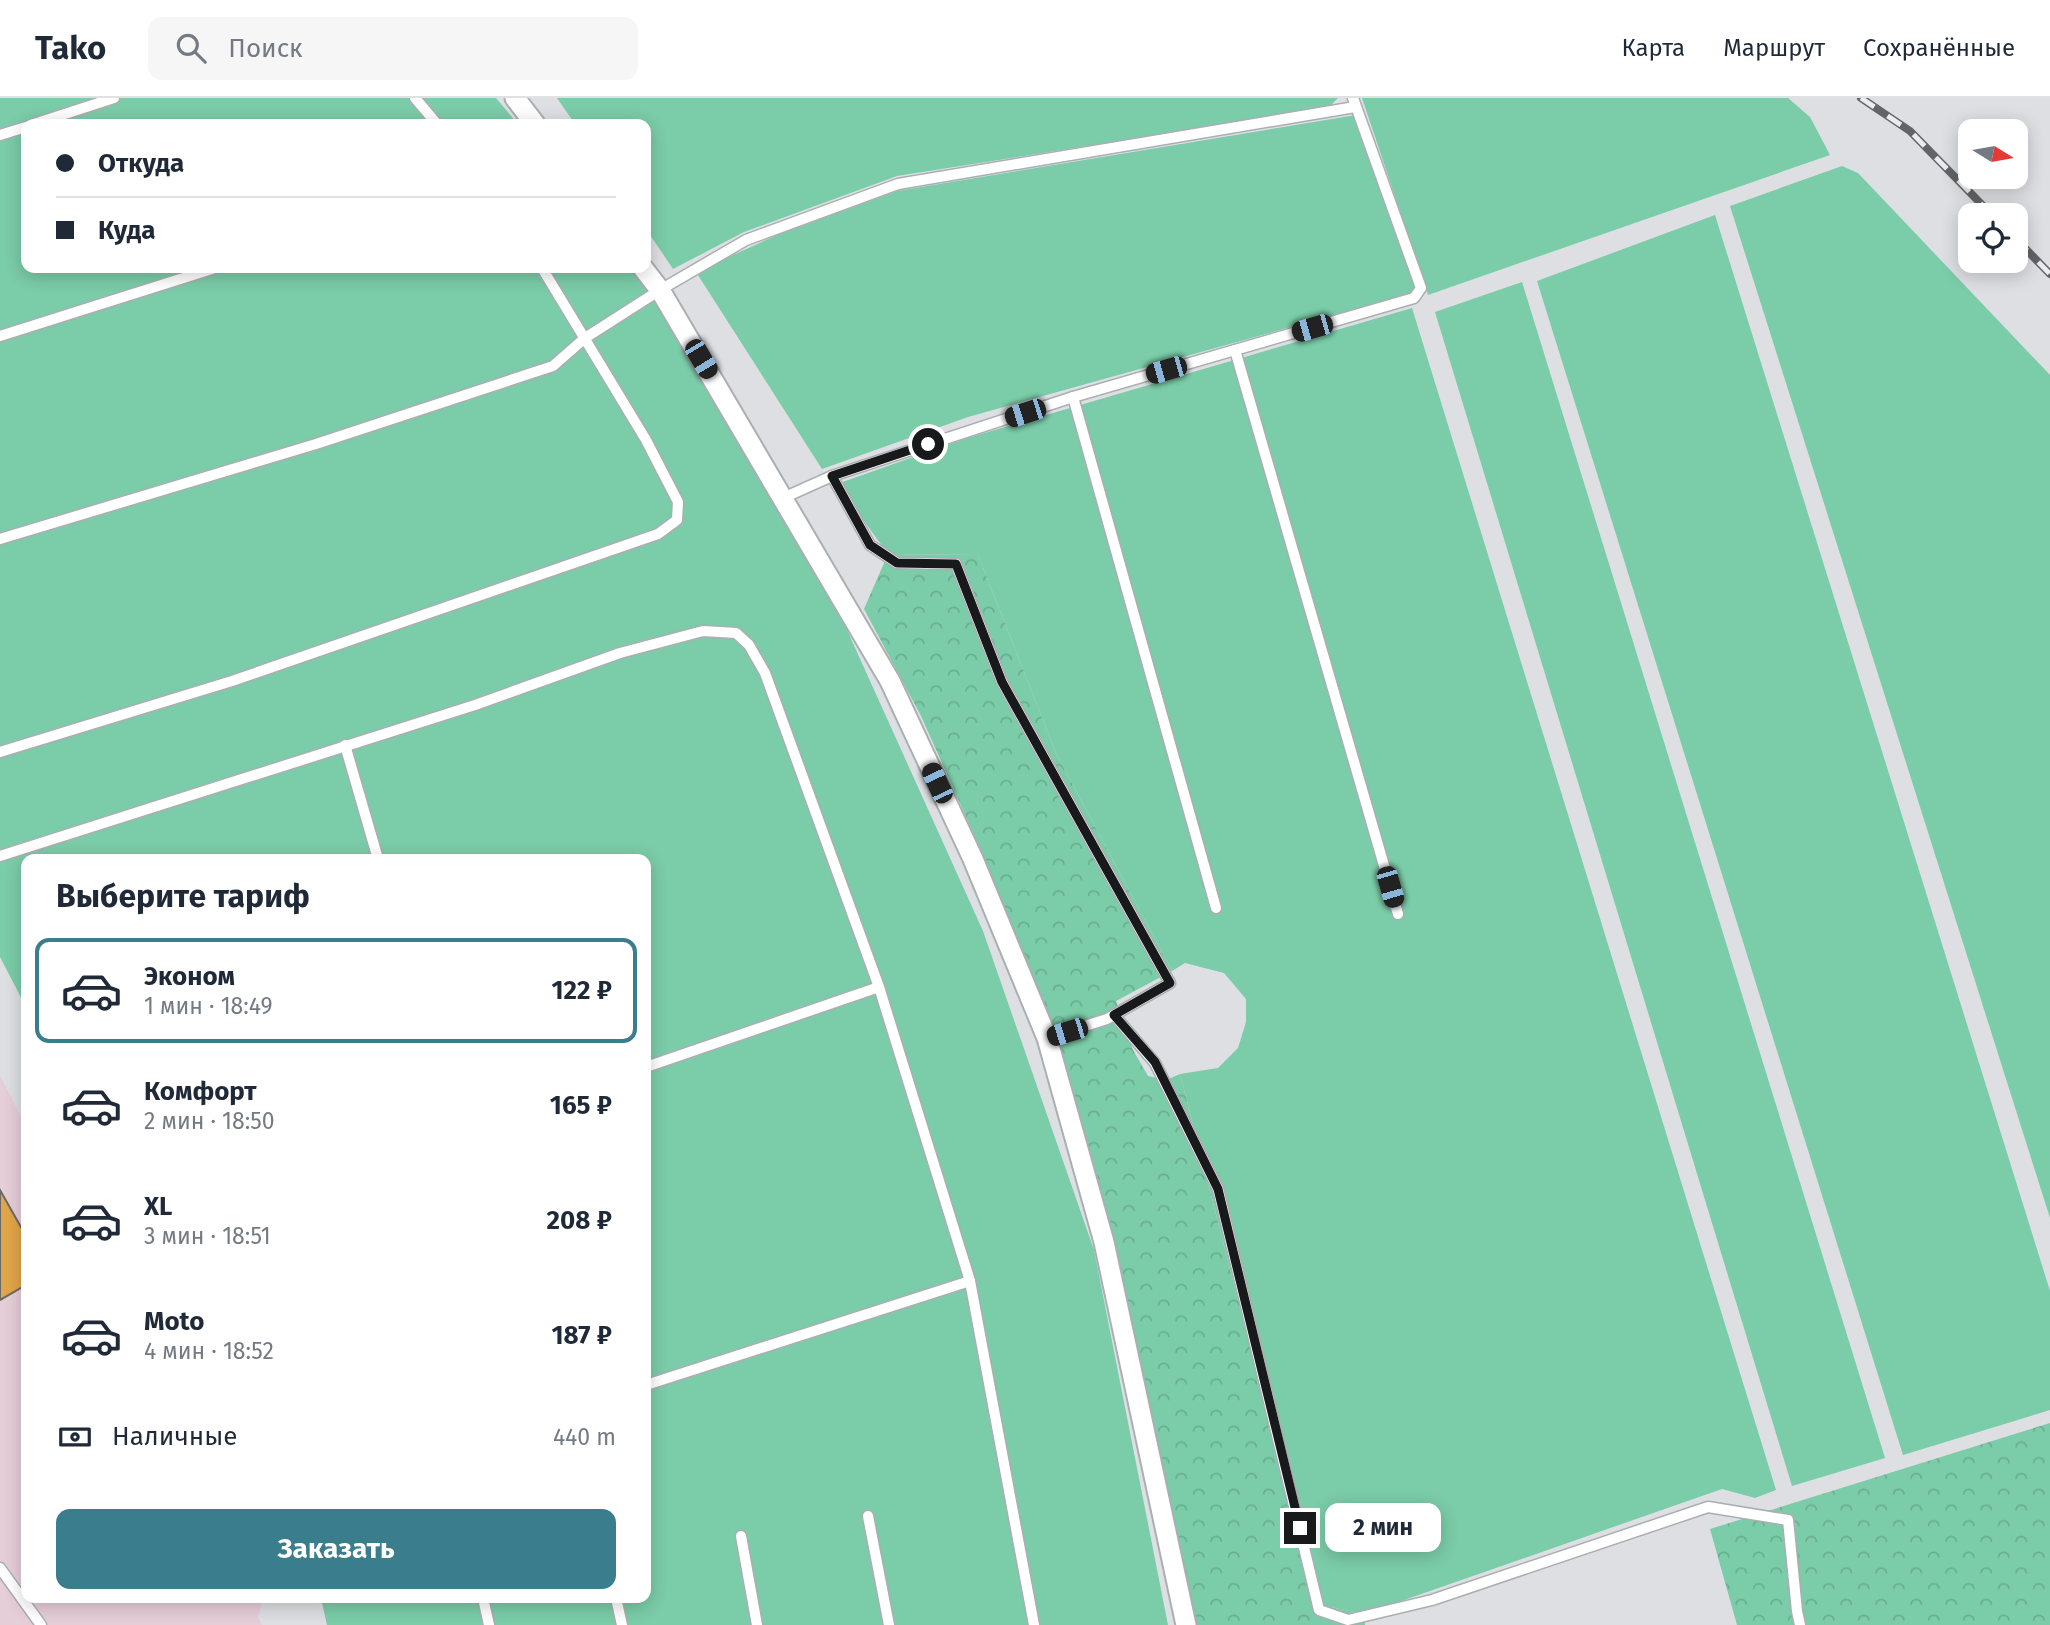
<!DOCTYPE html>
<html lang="ru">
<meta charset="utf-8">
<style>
body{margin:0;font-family:"Fira Sans",sans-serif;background:#f6f6f7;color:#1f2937;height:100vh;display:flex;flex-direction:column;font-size:26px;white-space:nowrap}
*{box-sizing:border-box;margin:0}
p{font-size:23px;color:#747a83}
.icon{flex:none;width:38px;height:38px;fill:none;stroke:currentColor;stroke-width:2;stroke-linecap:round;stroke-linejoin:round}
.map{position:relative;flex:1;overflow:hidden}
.details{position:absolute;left:21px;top:756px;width:630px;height:749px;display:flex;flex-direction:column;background:#fff;border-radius:14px;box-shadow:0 4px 18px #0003}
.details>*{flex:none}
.hud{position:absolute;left:21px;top:21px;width:630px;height:154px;border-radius:14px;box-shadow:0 4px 18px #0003;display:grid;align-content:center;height:154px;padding:0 35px;background:#fff}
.needle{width:46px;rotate:101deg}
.buttons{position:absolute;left:1958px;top:21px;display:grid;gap:14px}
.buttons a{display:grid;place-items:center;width:70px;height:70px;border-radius:14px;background:#fff;box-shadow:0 4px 18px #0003;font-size:35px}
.end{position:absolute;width:32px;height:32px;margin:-16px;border:9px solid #18191a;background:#fff;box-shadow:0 0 0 4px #fff}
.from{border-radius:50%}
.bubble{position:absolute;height:49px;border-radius:14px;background:#fff;box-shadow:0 4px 18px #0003;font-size:23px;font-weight:700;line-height:49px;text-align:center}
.car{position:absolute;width:21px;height:42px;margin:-21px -10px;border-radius:9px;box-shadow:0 0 5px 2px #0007;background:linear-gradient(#222 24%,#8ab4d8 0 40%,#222 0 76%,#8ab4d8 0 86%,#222 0)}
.hud b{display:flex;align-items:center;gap:24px;height:66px;font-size:26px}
.hud b+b{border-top:2px solid #e0e1e3}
.hud i{width:18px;height:18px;background:#1f2937}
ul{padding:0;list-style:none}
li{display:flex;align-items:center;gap:21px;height:105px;margin:0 14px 10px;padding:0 21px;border:4px solid transparent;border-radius:14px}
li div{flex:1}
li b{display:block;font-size:26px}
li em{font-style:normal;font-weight:700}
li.active{border-color:#3a7d8d}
li>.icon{width:63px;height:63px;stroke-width:1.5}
h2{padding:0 35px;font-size:32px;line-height:84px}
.pay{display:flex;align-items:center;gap:18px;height:77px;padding:0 35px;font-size:26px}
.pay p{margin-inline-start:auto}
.cta{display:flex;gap:14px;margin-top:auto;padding:14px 35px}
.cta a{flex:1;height:80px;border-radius:14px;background:#3a7d8d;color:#fff;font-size:28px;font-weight:700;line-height:80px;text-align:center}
header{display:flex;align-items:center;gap:42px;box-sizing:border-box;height:98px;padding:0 35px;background:#fff;border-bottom:2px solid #e0e1e3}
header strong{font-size:33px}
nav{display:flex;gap:38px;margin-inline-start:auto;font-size:24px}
.search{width:490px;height:63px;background:#f6f6f7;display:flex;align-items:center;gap:18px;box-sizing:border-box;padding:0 24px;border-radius:14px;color:#747a83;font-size:26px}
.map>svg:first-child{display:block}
</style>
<header>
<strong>Tako</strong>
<div class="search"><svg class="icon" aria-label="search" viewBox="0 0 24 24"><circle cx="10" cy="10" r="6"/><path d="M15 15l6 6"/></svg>Поиск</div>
<nav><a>Карта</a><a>Маршрут</a><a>Сохранённые</a></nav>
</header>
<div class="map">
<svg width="2050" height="1527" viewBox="0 0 2050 1527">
<defs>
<pattern id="forest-crowns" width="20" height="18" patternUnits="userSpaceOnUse" patternTransform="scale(1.75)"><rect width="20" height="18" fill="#7bcca8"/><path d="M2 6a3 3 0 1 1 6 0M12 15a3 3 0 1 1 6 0" fill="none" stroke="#6aaf90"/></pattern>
</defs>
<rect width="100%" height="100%" fill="#dddfe3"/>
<polygon fill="#e6ced8" points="0,977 26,1029 26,1500 263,1500 258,1519 262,1527 0,1527"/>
<g fill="#7bcca8">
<polygon points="0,0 496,0 518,26 26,26 26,170 632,170 641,181 833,501 983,833 1094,1152 1168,1527 327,1527 321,1500 646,1500 646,761 26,761 26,909 0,859"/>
<polygon points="557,0 1338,0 1328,10 897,78 744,134 673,171 646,131 646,26 575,26"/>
<polygon points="1362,0 1788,0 1810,19 1830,57 1428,197"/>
<polygon points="1356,17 1416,194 968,319 822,371 696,174 777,137 897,93"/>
<polygon points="1842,68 1858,75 2050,277 2050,1120 1730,108"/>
<polygon points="1715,117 2050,1193 2050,1312 1903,1357 1537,183"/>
<polygon points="1522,184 1885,1360 1792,1388 1435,214"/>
<polygon points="1412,210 1776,1392 1755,1400 1722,1391 1364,1516 1316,1506 1180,976 1218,970 1238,950 1246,924 1246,901 1224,875 1185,865 1172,873 1056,655 978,457 888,456 837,386 964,341"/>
</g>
<g fill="url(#forest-crowns)">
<polygon points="888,456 978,457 1056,655 1172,873 1116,903 1133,952 1148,978 1166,982 1180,976 1316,1506 1364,1516 1365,1527 1195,1527 1100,1100 1063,957 987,766 921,618 864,511"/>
<polygon points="2050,1325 2050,1527 1737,1527 1710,1431"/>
</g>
<polygon fill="#e1a649" stroke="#6d6a66" stroke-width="2" points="0,1092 26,1138 26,1187 0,1202"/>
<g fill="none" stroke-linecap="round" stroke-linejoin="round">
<g stroke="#abaeb2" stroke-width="13">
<g id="lane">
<polyline points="415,0 437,26"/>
<polyline points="34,26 114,0"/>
<polyline points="0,37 26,29"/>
<polyline points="0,238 215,170"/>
<polyline points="1235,252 1398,816"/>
<polyline points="1073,299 1216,810"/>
<polyline points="832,378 870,447 897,465 956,466 1002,584 1170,885 1107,921 1047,940"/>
<polyline points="783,400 832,378 1073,299 1414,200 1421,190 1353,0"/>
<polyline points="0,441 316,346 553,268 585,240 660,192 746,142 898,86 1355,9"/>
<polyline points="345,647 378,761"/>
<polyline points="0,654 232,583 658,436 677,422 678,404 646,342 542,170"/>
<polyline points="0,758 475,607 620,555 703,533 736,535 749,547 765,575 879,889 970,1183 1034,1527"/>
<polyline points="1114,917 1155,965 1218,1091 1319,1512 1348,1522 1432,1502 1708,1409 1788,1422 1797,1513 1800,1527"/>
<polyline points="646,969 879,889"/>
<polyline points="646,1287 970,1183"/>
<polyline points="868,1418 889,1527"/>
<polyline points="741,1438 757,1527"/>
<polyline points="0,1470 41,1527"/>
<polyline points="483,1500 489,1527"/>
<polyline points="616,1500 622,1527"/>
</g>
</g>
<g stroke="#abaeb2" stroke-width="23">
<g id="street">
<polyline points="515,0 535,26"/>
<polyline points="643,170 660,192 890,583 973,761 1047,940 1104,1144 1186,1527"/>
</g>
</g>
<use href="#lane" stroke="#fff" stroke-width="10"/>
<use href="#street" stroke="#fff" stroke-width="19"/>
<g stroke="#636466" stroke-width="8">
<g id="rail">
<polyline points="1861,0 1910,33 1992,117"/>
<polyline points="2016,141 2050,176"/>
</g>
</g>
<use href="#rail" stroke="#eaecf1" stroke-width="5" stroke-dasharray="16" stroke-linecap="butt"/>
</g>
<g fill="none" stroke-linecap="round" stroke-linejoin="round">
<polyline stroke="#18191a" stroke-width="9" points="928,346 832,378 870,447 897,465 956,466 1002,584 1170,885 1114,917 1155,964 1218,1091 1300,1430"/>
</g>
</svg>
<div class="buttons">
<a><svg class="needle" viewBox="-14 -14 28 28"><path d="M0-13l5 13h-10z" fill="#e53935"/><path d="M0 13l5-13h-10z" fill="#747a83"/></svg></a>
<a><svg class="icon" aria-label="locate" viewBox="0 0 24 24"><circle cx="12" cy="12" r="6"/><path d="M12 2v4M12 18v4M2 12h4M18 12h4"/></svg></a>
</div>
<i class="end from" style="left:928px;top:346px"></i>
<i class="end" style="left:1300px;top:1430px"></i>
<div class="bubble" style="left:1325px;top:1405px;width:116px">2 мин</div>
<i class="car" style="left:1312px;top:230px;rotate:254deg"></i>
<i class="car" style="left:701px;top:261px;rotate:149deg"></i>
<i class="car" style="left:1166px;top:272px;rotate:254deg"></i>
<i class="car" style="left:1025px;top:315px;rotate:252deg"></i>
<i class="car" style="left:937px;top:685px;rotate:335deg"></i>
<i class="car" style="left:1390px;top:789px;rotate:164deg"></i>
<i class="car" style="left:1067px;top:934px;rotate:253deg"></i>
<div class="hud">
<b><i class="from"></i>Откуда</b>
<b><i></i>Куда</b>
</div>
<section class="details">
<h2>Выберите тариф</h2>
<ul>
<li class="active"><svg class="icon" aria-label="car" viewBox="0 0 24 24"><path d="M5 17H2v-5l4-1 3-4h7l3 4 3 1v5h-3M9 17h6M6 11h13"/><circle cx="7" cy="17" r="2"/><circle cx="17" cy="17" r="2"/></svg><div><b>Эконом</b><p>1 мин · 18:49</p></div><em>122 ₽</em></li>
<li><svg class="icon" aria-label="car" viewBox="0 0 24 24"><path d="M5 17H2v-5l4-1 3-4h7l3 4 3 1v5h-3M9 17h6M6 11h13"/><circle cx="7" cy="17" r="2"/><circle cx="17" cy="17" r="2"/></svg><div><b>Комфорт</b><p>2 мин · 18:50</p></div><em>165 ₽</em></li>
<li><svg class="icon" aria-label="car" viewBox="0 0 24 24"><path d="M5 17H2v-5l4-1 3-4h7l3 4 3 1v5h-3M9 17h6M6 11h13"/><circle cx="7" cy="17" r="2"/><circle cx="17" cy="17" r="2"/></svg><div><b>XL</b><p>3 мин · 18:51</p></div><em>208 ₽</em></li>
<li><svg class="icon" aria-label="car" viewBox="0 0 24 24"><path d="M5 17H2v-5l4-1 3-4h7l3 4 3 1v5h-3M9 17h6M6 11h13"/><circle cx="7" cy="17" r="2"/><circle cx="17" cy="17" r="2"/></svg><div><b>Moto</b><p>4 мин · 18:52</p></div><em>187 ₽</em></li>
</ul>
<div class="pay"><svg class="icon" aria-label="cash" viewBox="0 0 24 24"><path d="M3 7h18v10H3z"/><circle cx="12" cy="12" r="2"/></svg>Наличные<p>440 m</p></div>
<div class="cta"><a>Заказать</a></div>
</section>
</div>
